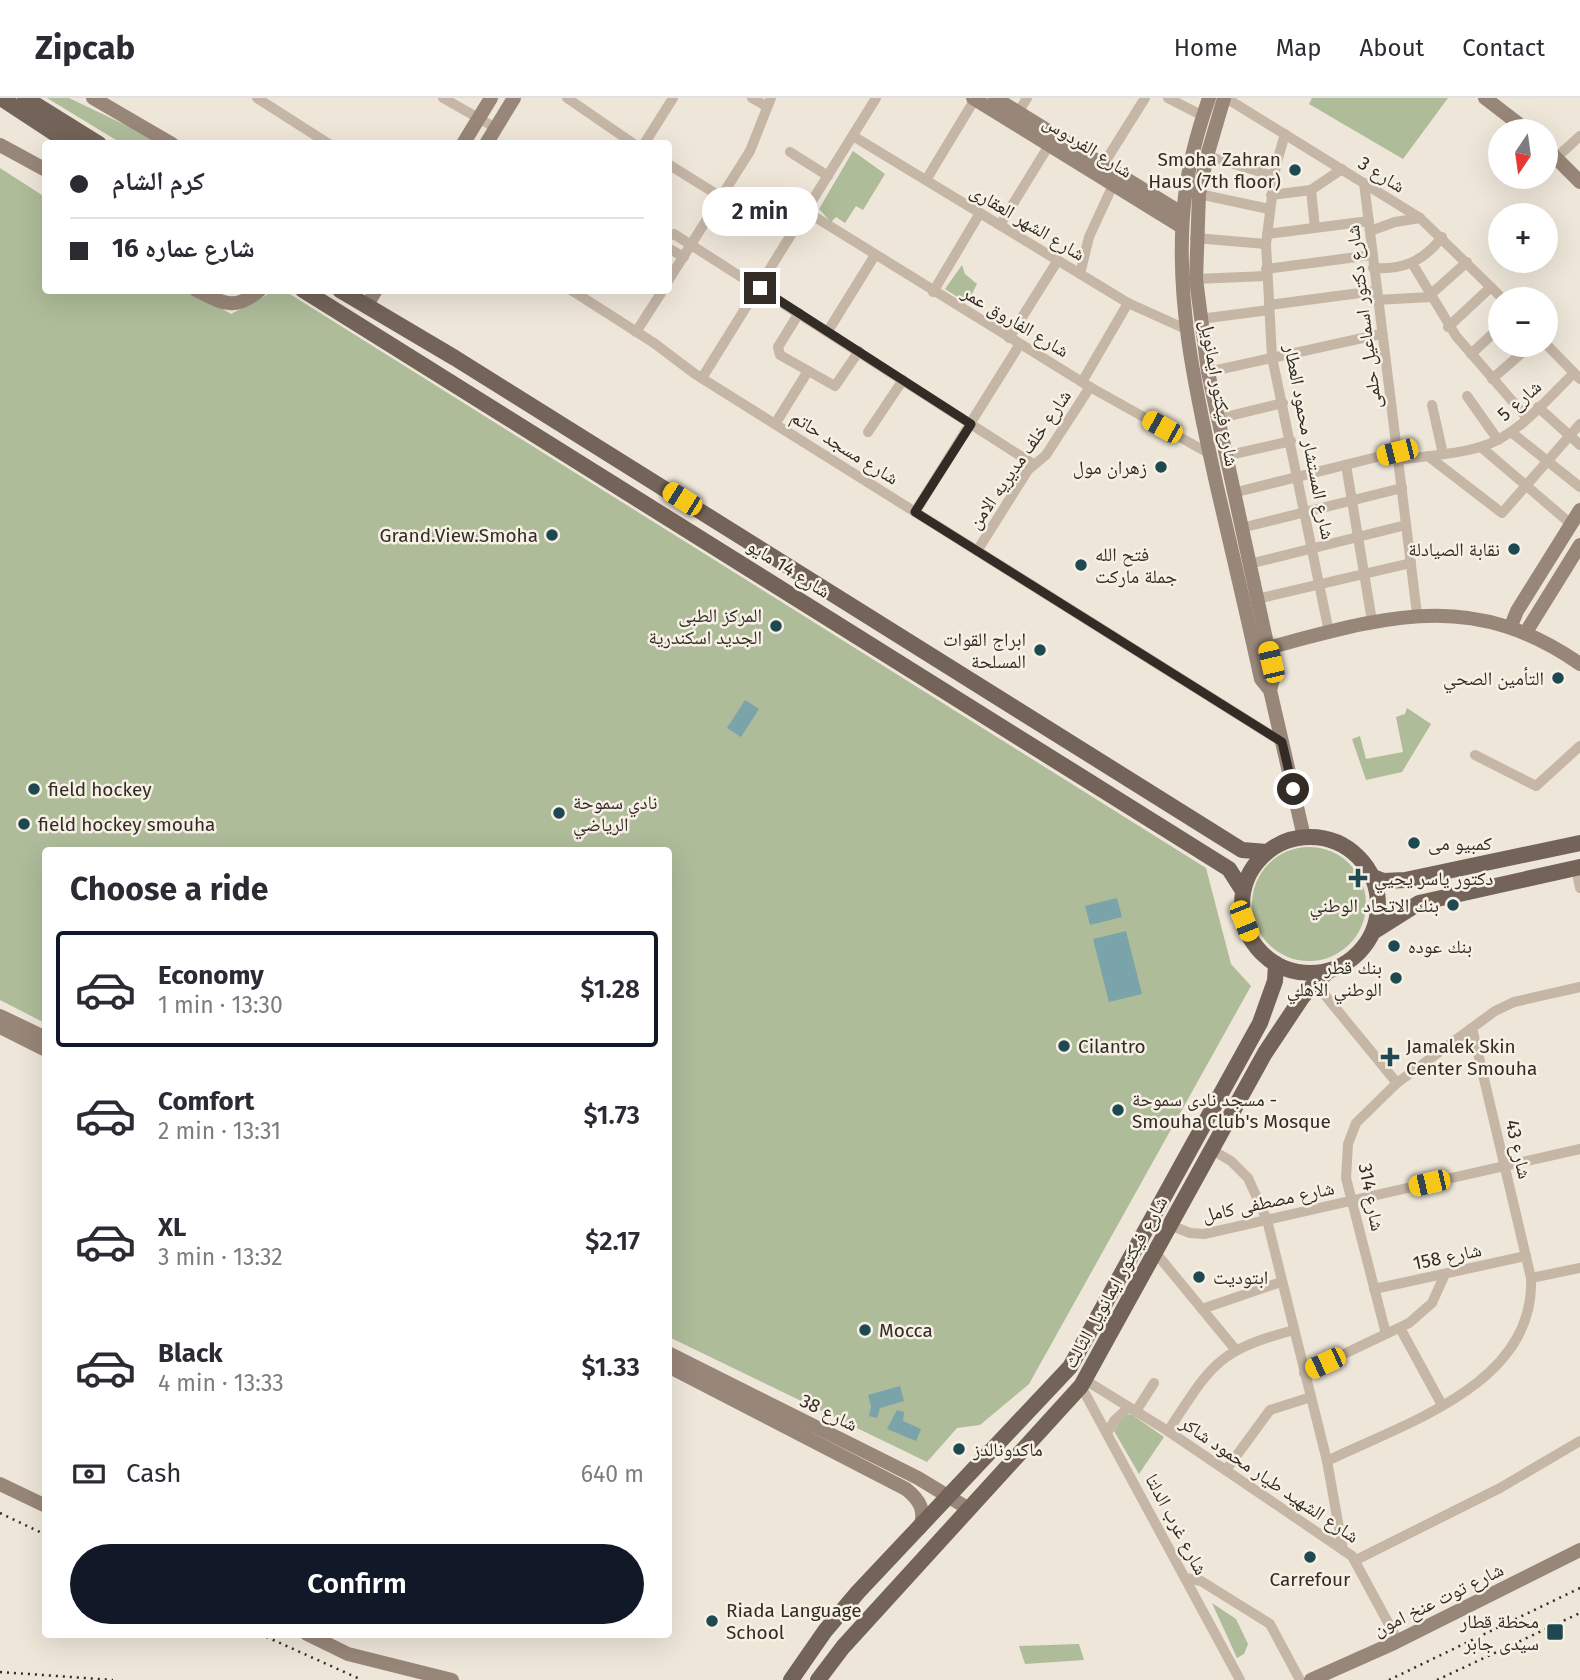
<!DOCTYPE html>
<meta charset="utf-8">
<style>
body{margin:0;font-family:"Fira Sans","Noto Naskh Arabic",sans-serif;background:#f7f7f7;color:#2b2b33;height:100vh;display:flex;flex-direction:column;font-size:26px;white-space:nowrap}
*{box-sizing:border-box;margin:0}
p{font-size:23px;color:#7c7c81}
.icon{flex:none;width:38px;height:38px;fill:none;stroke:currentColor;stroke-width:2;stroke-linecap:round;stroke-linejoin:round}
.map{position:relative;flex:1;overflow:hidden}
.details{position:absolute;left:42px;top:749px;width:630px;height:791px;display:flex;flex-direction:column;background:#fff;border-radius:7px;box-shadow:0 7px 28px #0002}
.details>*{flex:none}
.guide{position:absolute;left:42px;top:42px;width:630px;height:154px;border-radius:7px;box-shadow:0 7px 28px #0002;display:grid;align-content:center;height:154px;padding:0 28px;background:#fff}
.needle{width:46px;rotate:193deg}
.buttons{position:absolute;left:1488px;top:21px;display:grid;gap:14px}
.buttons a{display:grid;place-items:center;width:70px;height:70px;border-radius:50%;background:#fff;box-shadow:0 7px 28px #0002;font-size:35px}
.end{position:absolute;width:32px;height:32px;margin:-16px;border:9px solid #322b26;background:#fff;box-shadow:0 0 0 4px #fff}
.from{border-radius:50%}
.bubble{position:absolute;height:49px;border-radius:24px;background:#fff;box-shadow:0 7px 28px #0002;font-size:23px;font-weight:600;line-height:49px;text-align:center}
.car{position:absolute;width:21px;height:42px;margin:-21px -10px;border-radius:9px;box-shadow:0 0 5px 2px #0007;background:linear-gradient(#f5c518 24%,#345 0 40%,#f5c518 0 76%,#345 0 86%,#f5c518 0)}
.guide b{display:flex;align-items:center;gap:24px;height:66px;font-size:26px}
.guide b+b{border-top:2px solid #e1e1e2}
.guide i{width:18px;height:18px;background:#2b2b33}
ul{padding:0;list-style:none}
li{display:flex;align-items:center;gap:21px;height:116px;margin:0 14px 10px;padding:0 14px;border:4px solid transparent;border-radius:7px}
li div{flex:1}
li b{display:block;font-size:26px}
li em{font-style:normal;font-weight:600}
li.current{border-color:#111827}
li>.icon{width:63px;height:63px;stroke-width:1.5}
h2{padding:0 28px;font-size:32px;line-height:84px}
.pay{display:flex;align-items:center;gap:18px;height:77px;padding:0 28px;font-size:26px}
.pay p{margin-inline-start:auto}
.button{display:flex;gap:14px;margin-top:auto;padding:14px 28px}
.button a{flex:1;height:80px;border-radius:42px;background:#111827;color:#fff;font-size:28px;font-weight:600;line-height:80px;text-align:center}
header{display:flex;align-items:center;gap:42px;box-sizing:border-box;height:98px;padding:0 35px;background:#fff;border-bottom:2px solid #e1e1e2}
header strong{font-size:33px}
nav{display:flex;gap:38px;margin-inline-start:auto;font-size:24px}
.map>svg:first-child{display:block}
</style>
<header>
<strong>Zipcab</strong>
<nav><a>Home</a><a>Map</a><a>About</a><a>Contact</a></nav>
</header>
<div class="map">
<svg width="1580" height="1582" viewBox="0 0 1580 1582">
<rect width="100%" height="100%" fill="#eee6d9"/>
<g fill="#aebc9a">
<polygon points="47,0 69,0 163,45 121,45"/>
<polygon points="1312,0 1448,0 1403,61 1309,6"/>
<polygon points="853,53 885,76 863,112 856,108 845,125 836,119 831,124 819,111"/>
<polygon points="0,70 45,99 46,192 193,193 231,216 274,193 285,193 1206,770 1231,866 1251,888 1029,1286 980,1327 957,1330 927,1364 669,1239 668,752 46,752 45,925 0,902"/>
<polygon points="962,167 965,176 977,186 967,205 945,191"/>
<polygon points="1407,610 1431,626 1402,674 1366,682 1352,641 1360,638 1366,661 1403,654 1396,619 1405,616"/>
<circle cx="1309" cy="806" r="57"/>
<polygon points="1131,1316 1164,1339 1139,1376 1114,1333 1122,1319"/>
<polygon points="1212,1505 1236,1521 1248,1546 1244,1556 1237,1560"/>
<polygon points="1079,1546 1084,1562 1025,1566 1019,1548"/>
</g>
<g fill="#7aa4a9">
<polygon points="745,602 759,611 741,639 727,630"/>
<polygon points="1117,800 1122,819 1090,827 1085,808"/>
<polygon points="1126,833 1142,896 1109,904 1093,841"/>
<polygon points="900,1288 904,1303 880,1310 877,1320 869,1318 871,1308 868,1297"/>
<polygon points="897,1312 904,1314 903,1323 921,1331 916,1343 887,1331"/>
</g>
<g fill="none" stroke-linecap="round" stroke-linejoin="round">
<g stroke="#c5b6a6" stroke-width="10">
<polyline points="257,0 329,46"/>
<polyline points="443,0 496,30"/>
<polyline points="567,0 634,46"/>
<polyline points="752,0 766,8"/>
<polyline points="1168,0 1203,18"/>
<polyline points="1226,0 1420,120 1503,201"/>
<polyline points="1018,15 1027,0"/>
<polyline points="1285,36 1276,67 1266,146 1272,259 1329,534"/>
<polyline points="853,38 1128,205 1188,232"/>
<polyline points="644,46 673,0"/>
<polyline points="790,54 828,78"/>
<polyline points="1207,58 1274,78"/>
<polyline points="1556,60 1580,38"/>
<polyline points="668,66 721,99"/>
<polyline points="1103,67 1145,0"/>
<polyline points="926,82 975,1"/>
<polyline points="1364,85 1417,516"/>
<polyline points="1311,92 1315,130"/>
<polyline points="1199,96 1269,111"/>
<polyline points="1271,97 1311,92 1342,71"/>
<polyline points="807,114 1090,289 1210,356"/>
<polyline points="1000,127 1051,44"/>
<polyline points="1370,133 1395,124 1420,120"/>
<polyline points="1267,136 1369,123"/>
<polyline points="668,138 674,136 1033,366"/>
<polyline points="1195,140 1266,146"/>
<polyline points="668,150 684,159"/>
<polyline points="1412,165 1456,238 1527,320"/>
<path d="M1373,170C1403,172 1424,163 1442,139"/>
<polyline points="1266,171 1372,157"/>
<polyline points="1080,176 1089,139 1113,87"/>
<polyline points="1196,181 1266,178"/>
<polyline points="668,183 750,53 771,0"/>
<polyline points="571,192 654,245 695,276 1282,644"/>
<polyline points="933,194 980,115"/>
<polyline points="1430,197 1467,164"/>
<polyline points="1376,202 1431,199"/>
<polyline points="1269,207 1375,193"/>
<polyline points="799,215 778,249 780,257 835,288 859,253"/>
<polyline points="1200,221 1269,212"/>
<polyline points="1448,229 1491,189"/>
<polyline points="828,233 875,157"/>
<polyline points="636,234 663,192"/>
<polyline points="1009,240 1058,162"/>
<polyline points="1545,245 1580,281"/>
<polyline points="1471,256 1500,229"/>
<polyline points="1208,274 1381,236"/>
<polyline points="702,280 876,0"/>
<polyline points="1492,281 1531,247"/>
<polyline points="1082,284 1128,205"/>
<polyline points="1467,298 1498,342"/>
<polyline points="1432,307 1443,356"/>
<polyline points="1538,309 1580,347"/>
<polyline points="1217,321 1283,305"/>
<polyline points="775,326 808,273"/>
<polyline points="868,334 903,282"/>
<polyline points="1511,334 1580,389"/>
<polyline points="1481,349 1571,426"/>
<polyline points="1225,358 1291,343"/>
<polyline points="1428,358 1502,415 1580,326"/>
<path d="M1398,362C1425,358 1454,357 1480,349C1518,338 1547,301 1574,275"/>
<polyline points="1346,367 1372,523"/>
<polyline points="1233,395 1397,354"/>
<polyline points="915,414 1020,246"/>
<polyline points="1241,430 1402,390"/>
<polyline points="977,453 1028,372 1046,357 1090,289"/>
<polyline points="1249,466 1406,427"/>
<polyline points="1257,501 1411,465"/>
<polyline points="1475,657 1536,688 1580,648"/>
<polyline points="1576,770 1580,790"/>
<polyline points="1315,885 1397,985"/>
<polyline points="1212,1052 1231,1063 1248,1080 1267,1122 1327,1363 1343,1452"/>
<polyline points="1170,1127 1190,1135 1204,1136 1580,1051"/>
<polyline points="1155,1154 1235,1251"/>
<polyline points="1531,1180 1580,1170"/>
<polyline points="1374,1191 1526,1158"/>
<polyline points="1202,1211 1281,1184"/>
<polyline points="1400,1230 1442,1307"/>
<polyline points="1386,1236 1346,1080 1348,1046 1356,1025 1397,985 1495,913 1514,904 1580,889"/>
<polyline points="1304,1275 1409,1225 1432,1205 1445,1176"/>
<polyline points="1085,1282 1168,1333 1352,1458 1398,1543"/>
<polyline points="1081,1288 1240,1582"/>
<polyline points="1136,1313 1154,1285"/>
<path d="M1168,1333C1211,1268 1215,1253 1294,1232"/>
<polyline points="1107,1335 1114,1323 1129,1309"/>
<path d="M1327,1363C1405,1325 1536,1286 1531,1180L1472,930"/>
<polyline points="1226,1372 1270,1312 1311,1299"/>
<polyline points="1356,1462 1500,1390 1580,1343"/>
<polyline points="1186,1480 1201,1483 1270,1526 1300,1582"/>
</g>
<g stroke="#988678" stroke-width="14">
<polyline points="93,0 172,46"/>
<polyline points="973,0 1182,129"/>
<polyline points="995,0 1183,116"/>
<path d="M1209,0C1198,32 1189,64 1185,98C1173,195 1196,295 1217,389C1232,453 1247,517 1261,581L1270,592L1304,739"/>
<polyline points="1224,0 1207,58 1199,96 1196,181 1208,274 1274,578 1270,592"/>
<polyline points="1485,0 1528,33"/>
<polyline points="463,46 491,0"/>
<polyline points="486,46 514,0"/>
<polyline points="0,47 46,72"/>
<polyline points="1545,49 1580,84"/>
<path d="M196,192C223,205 234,214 260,192"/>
<polyline points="367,207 376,192"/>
<polyline points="1511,528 1517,513 1580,412"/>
<polyline points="1526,534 1580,447"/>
<path d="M1267,550C1385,519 1471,490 1580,566"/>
<polyline points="0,918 46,940"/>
<polyline points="0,929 46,952"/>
<polyline points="668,1255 918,1380 969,1411"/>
<path d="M668,1268L906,1391C920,1402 926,1413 920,1430"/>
<polyline points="0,1386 46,1408"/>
<polyline points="307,1536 348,1556 452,1582"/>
<polyline points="1311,1582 1394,1545 1580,1452"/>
</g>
<g stroke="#736358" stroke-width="16">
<polyline points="1,0 71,46"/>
<polyline points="25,0 99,46"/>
<polyline points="303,192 1229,771 1243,793"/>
<polyline points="340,192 455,260 1242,752 1267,754"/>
<circle cx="1310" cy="807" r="68"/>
<polyline points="1373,779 1383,783 1405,782 1580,745"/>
<polyline points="1373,834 1419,805 1580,769"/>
<polyline points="791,1582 825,1533 858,1494 1070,1269 1260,925 1275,883 1276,866"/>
<polyline points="818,1582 843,1549 1081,1288 1265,955 1303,898 1328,873"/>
</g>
<g stroke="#322b26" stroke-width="2.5" stroke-dasharray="2 5" stroke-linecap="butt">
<polyline points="0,1415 46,1437"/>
<polyline points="260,1536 362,1582"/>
<polyline points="0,1574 113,1582"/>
<polyline points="1389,1582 1580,1490"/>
<polyline points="1437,1582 1580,1515"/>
</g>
</g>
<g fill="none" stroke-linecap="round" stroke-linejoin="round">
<polyline stroke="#322b26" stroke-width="9" points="760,190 971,326 915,414 1282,644 1293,691"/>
</g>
<g fill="#1f4950" stroke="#f7f0e4" stroke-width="2.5">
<circle cx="1295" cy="72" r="7"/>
<circle cx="1161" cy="369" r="7"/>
<circle cx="552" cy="437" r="7"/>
<circle cx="1514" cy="451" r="7"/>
<circle cx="1081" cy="467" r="7"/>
<circle cx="776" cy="528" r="7"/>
<circle cx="1040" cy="552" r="7"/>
<circle cx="1558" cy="580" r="7"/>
<circle cx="34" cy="691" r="7"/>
<circle cx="559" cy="715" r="7"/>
<circle cx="24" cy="726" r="7"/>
<circle cx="1414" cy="745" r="7"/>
<path d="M1354.5 769.5h7v7h7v7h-7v7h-7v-7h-7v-7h7z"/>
<circle cx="1453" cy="807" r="7"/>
<circle cx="1394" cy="848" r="7"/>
<circle cx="1396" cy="880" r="7"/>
<circle cx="1064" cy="948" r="7"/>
<path d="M1386.5 948.5h7v7h7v7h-7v7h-7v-7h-7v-7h7z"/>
<circle cx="1118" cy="1012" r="7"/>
<circle cx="1199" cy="1179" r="7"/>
<circle cx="865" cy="1232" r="7"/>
<circle cx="959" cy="1351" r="7"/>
<circle cx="1310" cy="1459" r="7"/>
<circle cx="712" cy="1523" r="7"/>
<rect x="1546" y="1525" width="18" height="18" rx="3.5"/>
</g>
<g text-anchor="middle" stroke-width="5" stroke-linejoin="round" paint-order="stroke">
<g font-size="19" fill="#322b26" stroke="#f7f0e4">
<text transform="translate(1088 48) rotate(32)" y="7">شارع الفردوس</text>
<text transform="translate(1382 76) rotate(32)" y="7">شارع 3</text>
<text transform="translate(1028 124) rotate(31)" y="7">شارع الشهر العقارى</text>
<text transform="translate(1363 219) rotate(-97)" y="7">شارع دكتور اسماعيل حلمى</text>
<text transform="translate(1016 223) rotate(31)" y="7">شارع الفاروق عمر</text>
<text transform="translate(1220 295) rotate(80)" y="7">شارع فيكتور ايمانويل</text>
<text transform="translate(1519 302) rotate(-41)" y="7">شارع 5</text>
<text transform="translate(1310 344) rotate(79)" y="7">شارع المستشار محمود العطار</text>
<text transform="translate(845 349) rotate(32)" y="7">شارع مسجد حاتم</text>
<text transform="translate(1019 361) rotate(-55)" y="7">شارع خلف مديريه الامن</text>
<text transform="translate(789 470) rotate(32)" y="7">شارع 14 مايو</text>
<text transform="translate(1519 1051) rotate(77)" y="7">شارع 43</text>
<text transform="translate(1372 1099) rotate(79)" y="7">شارع 314</text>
<text transform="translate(1268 1103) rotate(-12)" y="7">شارع مصطفى كامل</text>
<text transform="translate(1447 1158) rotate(-12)" y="7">شارع 158</text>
<text transform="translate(1115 1184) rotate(-61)" y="7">شارع فيكتور ايمانويل الثالث</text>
<text transform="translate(829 1314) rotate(26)" y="7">شارع 38</text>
<text transform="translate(1270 1381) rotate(34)" y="7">شارع الشهيد طيار محمود شاكر</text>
<text transform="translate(1177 1426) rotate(62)" y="7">شارع غرب الدلتا</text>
<text transform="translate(1438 1501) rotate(-26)" y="7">شارع توت عنخ امون</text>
</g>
<g font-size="19" fill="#322b26" stroke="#f7f0e4" text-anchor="start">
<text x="1281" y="68" text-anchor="end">Smoha Zahran<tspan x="1281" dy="22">Haus (7th floor)</tspan></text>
<text x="1147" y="376" text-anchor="end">زهران مول</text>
<text x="538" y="444" text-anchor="end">Grand.View.Smoha</text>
<text x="1500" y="458" text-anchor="end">نقابة الصيادلة</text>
<text x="1095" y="463">فتح الله<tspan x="1095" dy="22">جملة ماركت</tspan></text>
<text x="762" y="524" text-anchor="end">المركز الطبى<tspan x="762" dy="22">الجديد اسكندرية</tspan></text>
<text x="1026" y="548" text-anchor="end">ابراج القوات<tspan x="1026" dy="22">المسلحة</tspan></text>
<text x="1544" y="587" text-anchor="end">التأمين الصحي</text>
<text x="48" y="698">field hockey</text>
<text x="573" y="711">نادي سموحة<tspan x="573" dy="22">الرياضي</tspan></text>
<text x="38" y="733">field hockey smouha</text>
<text x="1428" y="752">كمبيو مى</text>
<text x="1374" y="787">دكتور ياسر يحيي</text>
<text x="1439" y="814" text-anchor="end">بنك الاتحاد الوطني</text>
<text x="1408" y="855">بنك عوده</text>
<text x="1382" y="876" text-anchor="end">بنك قطر<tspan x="1382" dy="22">الوطني الأهلي</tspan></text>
<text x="1078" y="955">Cilantro</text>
<text x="1406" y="955">Jamalek Skin<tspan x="1406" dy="22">Center Smouha</tspan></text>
<text x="1132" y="1008">مسجد نادى سموحة -<tspan x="1132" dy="22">Smouha Club's Mosque</tspan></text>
<text x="1213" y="1186">ابتوديت</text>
<text x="879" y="1239">Mocca</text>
<text x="973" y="1358">ماكدونالدز</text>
<text x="1310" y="1488" text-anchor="middle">Carrefour</text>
<text x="726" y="1519">Riada Language<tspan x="726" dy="22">School</tspan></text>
<text x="1539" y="1530" text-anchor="end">محطة قطار<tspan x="1539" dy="22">سيدى جابر</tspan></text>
</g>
</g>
</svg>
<div class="buttons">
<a><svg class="needle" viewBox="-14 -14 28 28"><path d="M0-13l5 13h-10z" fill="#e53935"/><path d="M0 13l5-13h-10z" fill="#7c7c81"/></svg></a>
<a>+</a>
<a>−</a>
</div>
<i class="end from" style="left:1293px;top:691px"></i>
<i class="end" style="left:760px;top:190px"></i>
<div class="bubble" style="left:702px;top:89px;width:116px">2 min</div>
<i class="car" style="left:1162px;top:329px;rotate:299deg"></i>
<i class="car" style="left:1397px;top:354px;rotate:256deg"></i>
<i class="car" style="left:682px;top:401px;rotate:302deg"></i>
<i class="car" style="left:1271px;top:564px;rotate:347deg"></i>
<i class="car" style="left:1244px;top:823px;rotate:158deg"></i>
<i class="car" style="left:1429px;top:1085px;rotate:257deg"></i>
<i class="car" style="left:1325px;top:1265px;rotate:245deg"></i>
<div class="guide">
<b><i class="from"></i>كرم الشام</b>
<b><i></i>شارع عماره 16</b>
</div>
<section class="details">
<h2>Choose a ride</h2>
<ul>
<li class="current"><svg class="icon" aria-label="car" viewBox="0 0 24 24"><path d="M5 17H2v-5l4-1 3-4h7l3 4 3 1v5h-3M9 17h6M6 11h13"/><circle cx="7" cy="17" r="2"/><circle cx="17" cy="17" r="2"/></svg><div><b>Economy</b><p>1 min · 13:30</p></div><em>$1.28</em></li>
<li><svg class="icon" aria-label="car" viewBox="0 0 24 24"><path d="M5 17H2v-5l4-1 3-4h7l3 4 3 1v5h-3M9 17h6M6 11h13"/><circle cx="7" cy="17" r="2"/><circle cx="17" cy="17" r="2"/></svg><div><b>Comfort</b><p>2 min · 13:31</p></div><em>$1.73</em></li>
<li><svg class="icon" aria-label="car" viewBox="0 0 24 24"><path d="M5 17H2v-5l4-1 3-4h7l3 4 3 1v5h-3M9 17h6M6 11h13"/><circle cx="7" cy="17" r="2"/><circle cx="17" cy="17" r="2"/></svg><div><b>XL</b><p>3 min · 13:32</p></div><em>$2.17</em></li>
<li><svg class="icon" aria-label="car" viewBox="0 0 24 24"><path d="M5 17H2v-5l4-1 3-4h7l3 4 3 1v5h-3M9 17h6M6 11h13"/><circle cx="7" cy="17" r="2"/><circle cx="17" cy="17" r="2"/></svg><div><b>Black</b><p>4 min · 13:33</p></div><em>$1.33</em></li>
</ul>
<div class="pay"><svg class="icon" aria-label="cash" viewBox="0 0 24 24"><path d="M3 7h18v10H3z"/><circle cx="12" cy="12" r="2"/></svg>Cash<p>640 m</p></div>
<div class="button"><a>Confirm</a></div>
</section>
</div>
